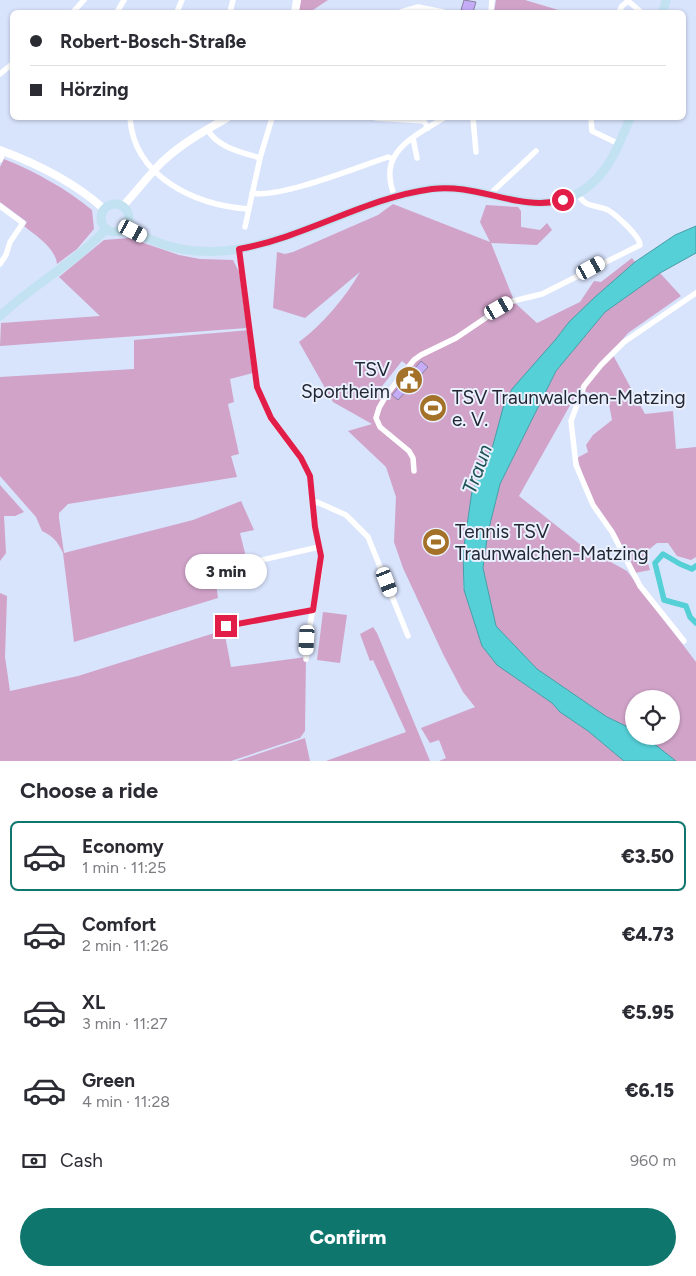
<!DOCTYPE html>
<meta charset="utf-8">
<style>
body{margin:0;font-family:Figtree,sans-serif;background:#f2f2f3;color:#2b2b33;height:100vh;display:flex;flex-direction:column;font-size:19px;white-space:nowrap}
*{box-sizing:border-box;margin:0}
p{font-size:16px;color:#7c7c81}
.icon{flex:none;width:28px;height:28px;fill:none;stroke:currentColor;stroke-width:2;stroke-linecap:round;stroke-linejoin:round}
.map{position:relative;height:761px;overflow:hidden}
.sheet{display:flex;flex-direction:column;background:#fff;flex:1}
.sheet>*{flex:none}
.top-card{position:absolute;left:10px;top:10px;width:676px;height:110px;border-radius:8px;box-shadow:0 1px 4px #0004;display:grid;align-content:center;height:110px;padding:0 20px;background:#fff}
.controls{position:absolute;left:625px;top:690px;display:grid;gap:10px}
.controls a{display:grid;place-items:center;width:55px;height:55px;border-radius:50%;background:#fff;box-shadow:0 1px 4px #0004;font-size:25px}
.end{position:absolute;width:22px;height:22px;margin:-11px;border:6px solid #e11d48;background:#fff;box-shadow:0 0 0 2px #fff}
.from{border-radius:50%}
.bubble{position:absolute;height:35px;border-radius:18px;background:#fff;box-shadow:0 1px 4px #0004;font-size:16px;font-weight:800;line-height:35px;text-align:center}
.car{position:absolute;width:15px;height:30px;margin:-15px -8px;border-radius:6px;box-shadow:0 0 4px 1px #0007;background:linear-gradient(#fff 24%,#345 0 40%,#fff 0 76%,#345 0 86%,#fff 0)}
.top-card b{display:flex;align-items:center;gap:18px;height:48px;font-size:19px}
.top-card b+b{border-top:1px solid #e1e1e2}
.top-card i{width:12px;height:12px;background:#2b2b33}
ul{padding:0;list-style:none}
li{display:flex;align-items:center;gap:15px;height:70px;margin:0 10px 8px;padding:0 10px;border:2px solid transparent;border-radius:8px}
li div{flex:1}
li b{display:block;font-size:19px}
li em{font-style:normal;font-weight:800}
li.current{border-color:#0f766e}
li>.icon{width:45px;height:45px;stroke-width:1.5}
h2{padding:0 20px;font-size:22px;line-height:60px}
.pay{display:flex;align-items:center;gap:12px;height:55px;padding:0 20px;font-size:19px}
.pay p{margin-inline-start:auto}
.primary-button{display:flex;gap:10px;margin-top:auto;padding:10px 20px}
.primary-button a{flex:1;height:58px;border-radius:30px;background:#0f766e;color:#fff;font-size:20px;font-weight:800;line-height:58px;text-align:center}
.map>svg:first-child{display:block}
</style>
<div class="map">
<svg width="696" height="761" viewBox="0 0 696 761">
<rect width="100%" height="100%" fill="#d8e3fc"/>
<g fill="#d1a3c9" fill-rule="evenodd">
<polygon points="301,0 328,0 310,12 298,12"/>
<polygon points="496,0 525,0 565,12 494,12"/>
<path d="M4,159C36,172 65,188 92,210L94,229L77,249L57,264C55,247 36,236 24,226L27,222L0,202V167Z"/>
<path d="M393,204L490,242L480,222L486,205L518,207L521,211V227L540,230L547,223L552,230L537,245L491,243L515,303L537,323L580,302L594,281L601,282L632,258L635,262L569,322L500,421L493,445L477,478L472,491L463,553V587L482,646L510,674L552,703L560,712L588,731L624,761H439L446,758L439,740L430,743L421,728L475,707L463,692L443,654L403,568L394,542L396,497L386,467L348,431L372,424L333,402L299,342C323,324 345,298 360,272L305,318L273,308L277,252L285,254L293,252L378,215ZM402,361L407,365L383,394L379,390Z"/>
<polygon points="129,238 179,255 200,259 233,260 239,272 242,273 247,328 0,346 1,323 100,316 59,277 104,240"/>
<polygon points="660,273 681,296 628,333 577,393 519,496 582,546 627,571 696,662 696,761 676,761 644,736 671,736 671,699 634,699 634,730 607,717 537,669 496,626 483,568 488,532 500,484 556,371 605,312"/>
<path d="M250,330L253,373L230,379L234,402L228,404L239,454L231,456L237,477L68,504L59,513V518L64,553L193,520L241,501L254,530L240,533L247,561L214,569L218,598L74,642L63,553C58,542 53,536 42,531L36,517L0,476V377L134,369V340Z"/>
<path d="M613,355L645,414L673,411L676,449L696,447V557L691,560L677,556L668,543H657L647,551L646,556L650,570L635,573C623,546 608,527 594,502C587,488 582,473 577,458L588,452L586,445L593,435L612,420L608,399L584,391L587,384Z"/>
<polygon points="0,485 24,512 15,516 4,516 6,553 0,561"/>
<polygon points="0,593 7,596 5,657 10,691 78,676 224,630 231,667 306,657 305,731 300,738 231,761 0,761"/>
<polygon points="323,612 347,615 340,663 317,660"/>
<polygon points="373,627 377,633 430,761 326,761 406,732 373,660 370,661 360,634"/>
<polygon points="305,738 310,761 237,761"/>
</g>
<polygon fill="#56d0d7" stroke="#469da6" points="696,226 696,253 660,273 605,312 556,371 500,484 488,532 483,568 496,626 537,669 607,717 634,730 634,736 644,736 676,761 624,761 588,731 560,712 552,703 497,665 482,646 464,590 463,553 472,491 493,445 503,408 512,389 556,339 569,322 595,297 635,262 675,235"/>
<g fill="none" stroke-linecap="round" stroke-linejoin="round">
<polyline stroke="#56d0d7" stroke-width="5.5" points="696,566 692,569 680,564 663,554 655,563 664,600 686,606 690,617 696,623"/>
</g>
<g fill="#c5acf7" stroke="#8a819e">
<polygon points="464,0 476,2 473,12 461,10"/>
<polygon points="421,361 428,367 398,400 392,395"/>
</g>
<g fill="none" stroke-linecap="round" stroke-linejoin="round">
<g stroke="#fff" stroke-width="5.5">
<polyline points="73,12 84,0"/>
<polyline points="117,12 124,0"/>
<polyline points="177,12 182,0"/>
<polyline points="230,12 233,0"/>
<polyline points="401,12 418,7 443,12"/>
<polyline points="491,12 492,0"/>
<polyline points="619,12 622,6 628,1 641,12"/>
<polyline points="0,74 12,64"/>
<path d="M130,118C134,177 195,205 248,209"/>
<polyline points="376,118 424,121 428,128"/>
<polyline points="473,118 476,152"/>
<polyline points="591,118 592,131 619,144"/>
<path d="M207,129C218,148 241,152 260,158"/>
<polyline points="413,138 417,158"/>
<polyline points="0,160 4,151"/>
<path d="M252,193C279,199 358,167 388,157L393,159"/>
<polyline points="490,194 536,151"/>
<path d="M394,197C393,190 390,184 390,177C387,147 423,131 444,118"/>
<polyline points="0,206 23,223 10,242 6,255 0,264"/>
<polyline points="245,227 260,158 272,118"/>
<polyline points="239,249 257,387 271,419 301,458 310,476 315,527 321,556 319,575 307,641 306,659"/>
<path d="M414,471L413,458L409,451L380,427L376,418L379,408L387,394L414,360L421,355L456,338L509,302L542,294L640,245C640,236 616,215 608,210C595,204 586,209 578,194"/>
<polyline points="313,503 317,502 346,515 368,537 408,636"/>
<polyline points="218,570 319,547"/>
<polyline points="225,626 313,610"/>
<polyline points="684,641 640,586 612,532 593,505 576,465 571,421 584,386 601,365 624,342 696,293"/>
</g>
<g stroke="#fff" stroke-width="8">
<polyline points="295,12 297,0"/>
<path d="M0,150C38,164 74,182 104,209"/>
<path d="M123,206C136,192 148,176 162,162C181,144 204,131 227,118"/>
</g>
<g stroke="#c3e2f1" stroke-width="9">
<polyline points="663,12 666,0"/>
<circle cx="115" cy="218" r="14"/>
<path d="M126,226C228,295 329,204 430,189C478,182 527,216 571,197C605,182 617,150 630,118"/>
<path d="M0,316C34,284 74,264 106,229"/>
</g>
</g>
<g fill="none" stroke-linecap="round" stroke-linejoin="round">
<path stroke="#e11d48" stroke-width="6" d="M226,626L313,610L321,556L315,527L310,476L301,458L271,418L257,387L239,249C307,237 364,198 432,189C478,183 519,212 563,200"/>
</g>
<defs>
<g id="civic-disc" transform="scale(1.4375)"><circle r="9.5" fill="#a47129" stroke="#eaf0fd"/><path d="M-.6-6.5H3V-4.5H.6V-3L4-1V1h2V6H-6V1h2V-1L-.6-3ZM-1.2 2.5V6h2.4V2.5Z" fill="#fff"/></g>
<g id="stadium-disc" transform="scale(1.4375)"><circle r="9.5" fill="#a47129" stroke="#eaf0fd"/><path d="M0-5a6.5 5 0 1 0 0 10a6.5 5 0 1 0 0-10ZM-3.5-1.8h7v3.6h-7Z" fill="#fff"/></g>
</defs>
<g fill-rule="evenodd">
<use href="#civic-disc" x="409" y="380"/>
<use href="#stadium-disc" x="433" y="408"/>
<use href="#stadium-disc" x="436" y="542"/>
</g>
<g text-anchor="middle" stroke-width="4" stroke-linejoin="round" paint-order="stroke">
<g font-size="19" fill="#222733" stroke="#eaf0fd" text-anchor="start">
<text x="390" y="376" text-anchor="end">TSV<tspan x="390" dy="22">Sportheim</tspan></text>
<text x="452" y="404">TSV Traunwalchen-Matzing<tspan x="452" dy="22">e. V.</tspan></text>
<text x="455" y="538">Tennis TSV<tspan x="455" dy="22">Traunwalchen-Matzing</tspan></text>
</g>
<g font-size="20" font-style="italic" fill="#1d5254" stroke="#eaf0fd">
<text transform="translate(477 469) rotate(-70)" y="7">Traun</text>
</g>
</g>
</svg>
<div class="controls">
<a><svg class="icon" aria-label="locate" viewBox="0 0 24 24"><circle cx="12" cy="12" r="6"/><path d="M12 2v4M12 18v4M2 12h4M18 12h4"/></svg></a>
</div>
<i class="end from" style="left:563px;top:200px"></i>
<i class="end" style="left:226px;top:626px"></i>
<div class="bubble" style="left:185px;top:554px;width:82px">3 min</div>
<i class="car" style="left:133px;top:231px;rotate:118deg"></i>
<i class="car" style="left:591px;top:268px;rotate:61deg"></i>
<i class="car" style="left:499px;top:308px;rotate:60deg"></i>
<i class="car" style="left:387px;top:582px;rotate:159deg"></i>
<i class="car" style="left:307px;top:640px;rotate:183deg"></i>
<div class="top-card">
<b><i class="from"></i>Robert-Bosch-Straße</b>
<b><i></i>Hörzing</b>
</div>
</div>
<section class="sheet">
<h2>Choose a ride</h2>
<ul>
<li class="current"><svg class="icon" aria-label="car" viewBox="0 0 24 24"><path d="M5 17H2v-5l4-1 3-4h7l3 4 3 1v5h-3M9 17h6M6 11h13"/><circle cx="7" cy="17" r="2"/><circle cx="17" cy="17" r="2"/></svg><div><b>Economy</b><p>1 min · 11:25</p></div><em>€3.50</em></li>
<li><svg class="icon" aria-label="car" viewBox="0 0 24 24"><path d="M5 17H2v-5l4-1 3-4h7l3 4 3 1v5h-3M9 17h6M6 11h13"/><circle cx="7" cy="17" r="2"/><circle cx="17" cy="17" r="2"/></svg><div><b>Comfort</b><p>2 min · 11:26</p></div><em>€4.73</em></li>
<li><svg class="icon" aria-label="car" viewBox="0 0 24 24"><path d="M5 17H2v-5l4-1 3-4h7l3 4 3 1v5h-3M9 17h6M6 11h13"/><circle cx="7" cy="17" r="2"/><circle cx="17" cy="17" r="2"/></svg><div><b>XL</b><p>3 min · 11:27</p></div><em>€5.95</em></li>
<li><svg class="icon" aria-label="car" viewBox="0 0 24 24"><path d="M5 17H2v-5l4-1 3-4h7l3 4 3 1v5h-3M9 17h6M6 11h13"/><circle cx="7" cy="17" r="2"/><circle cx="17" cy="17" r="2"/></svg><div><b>Green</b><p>4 min · 11:28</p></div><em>€6.15</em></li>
</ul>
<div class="pay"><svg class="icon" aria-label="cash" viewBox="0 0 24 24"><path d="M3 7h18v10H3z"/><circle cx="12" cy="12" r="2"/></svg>Cash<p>960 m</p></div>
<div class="primary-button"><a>Confirm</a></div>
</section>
